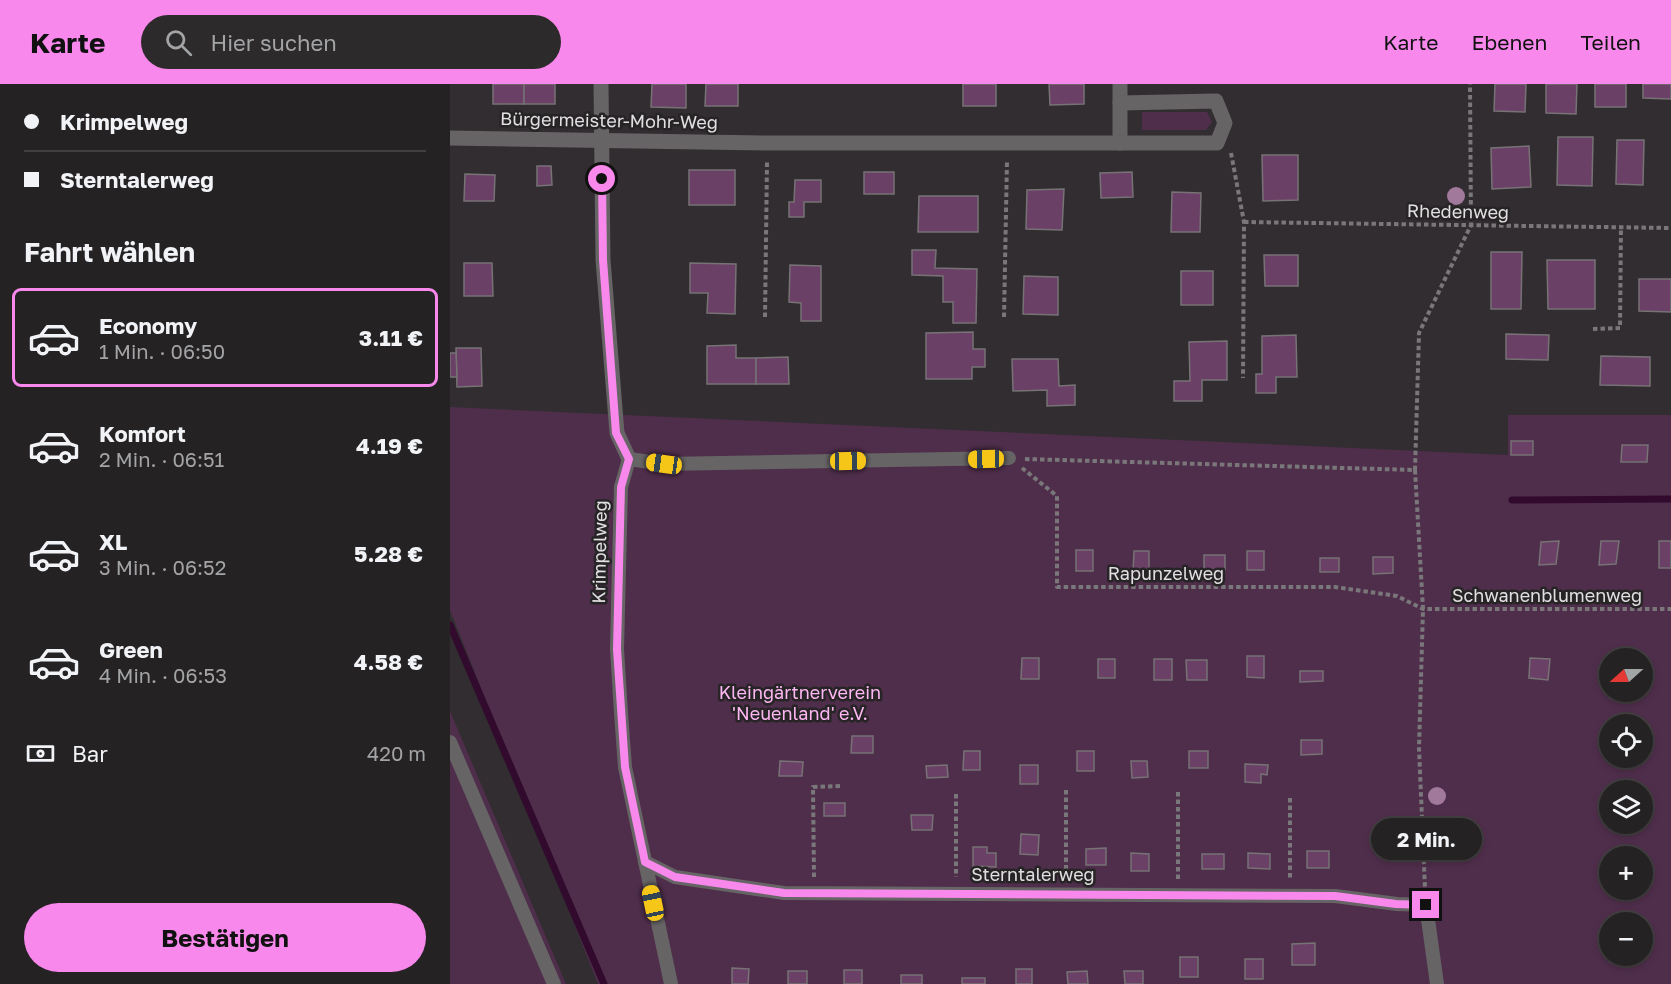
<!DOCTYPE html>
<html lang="de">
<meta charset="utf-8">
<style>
body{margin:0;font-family:"Golos Text",sans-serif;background:#2d2a2c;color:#f1f3f6;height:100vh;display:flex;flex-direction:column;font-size:22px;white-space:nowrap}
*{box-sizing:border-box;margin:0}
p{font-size:20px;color:#a3a4a6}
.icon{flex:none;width:33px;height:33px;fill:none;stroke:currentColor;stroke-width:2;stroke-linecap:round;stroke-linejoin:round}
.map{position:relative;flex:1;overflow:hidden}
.drawer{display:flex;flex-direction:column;background:#252224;width:450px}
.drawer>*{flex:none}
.banner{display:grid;align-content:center;height:132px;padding:0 24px;background:#252224}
.needle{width:39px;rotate:249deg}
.fabs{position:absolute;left:1149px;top:564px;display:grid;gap:12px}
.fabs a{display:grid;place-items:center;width:54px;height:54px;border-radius:50%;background:#252224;box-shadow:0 3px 9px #0003,0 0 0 2px #423f41;font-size:30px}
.end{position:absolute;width:27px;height:27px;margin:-14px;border:8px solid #f888eb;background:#111;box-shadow:0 0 0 3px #111}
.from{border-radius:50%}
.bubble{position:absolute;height:42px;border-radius:21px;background:#252224;box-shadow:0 3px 9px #0003,0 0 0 2px #423f41;font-size:20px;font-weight:700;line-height:42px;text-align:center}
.car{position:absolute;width:18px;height:36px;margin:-18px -9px;border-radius:8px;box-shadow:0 0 4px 2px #0007;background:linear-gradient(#f5c518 24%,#345 0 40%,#f5c518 0 76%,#345 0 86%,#f5c518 0)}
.banner b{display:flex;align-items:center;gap:21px;height:57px;font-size:22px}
.banner b+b{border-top:2px solid #423f41}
.banner i{width:15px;height:15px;background:#f1f3f6}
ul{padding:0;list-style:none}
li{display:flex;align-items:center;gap:18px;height:99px;margin:0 12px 9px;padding:0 12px;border:3px solid transparent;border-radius:9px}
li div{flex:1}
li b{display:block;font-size:22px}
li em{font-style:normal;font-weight:700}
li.on{border-color:#f888eb}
li>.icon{width:54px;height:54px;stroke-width:1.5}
h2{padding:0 24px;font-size:27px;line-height:72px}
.pay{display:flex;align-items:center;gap:15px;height:66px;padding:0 24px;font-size:22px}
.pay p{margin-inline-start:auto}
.button{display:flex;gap:12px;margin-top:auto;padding:12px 24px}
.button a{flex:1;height:69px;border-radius:36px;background:#f888eb;color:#111;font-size:24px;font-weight:700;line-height:69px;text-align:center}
header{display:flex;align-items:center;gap:36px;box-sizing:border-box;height:84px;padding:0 30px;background:#f888eb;color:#111}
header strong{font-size:28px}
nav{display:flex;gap:33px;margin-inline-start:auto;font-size:21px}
.search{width:420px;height:54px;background:#2d2a2c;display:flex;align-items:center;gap:15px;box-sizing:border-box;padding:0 21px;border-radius:33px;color:#a3a4a6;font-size:22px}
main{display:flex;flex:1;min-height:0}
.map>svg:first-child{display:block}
</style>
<header>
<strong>Karte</strong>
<div class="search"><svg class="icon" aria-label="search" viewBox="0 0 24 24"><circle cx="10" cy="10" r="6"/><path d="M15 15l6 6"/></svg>Hier suchen</div>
<nav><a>Karte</a><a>Ebenen</a><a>Teilen</a></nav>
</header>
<main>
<section class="drawer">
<div class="banner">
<b><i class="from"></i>Krimpelweg</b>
<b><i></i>Sterntalerweg</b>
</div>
<h2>Fahrt wählen</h2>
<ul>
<li class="on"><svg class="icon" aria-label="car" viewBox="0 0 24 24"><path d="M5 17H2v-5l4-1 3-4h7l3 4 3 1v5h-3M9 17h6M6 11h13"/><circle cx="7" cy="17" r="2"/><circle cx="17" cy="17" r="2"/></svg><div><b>Economy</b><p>1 Min. · 06:50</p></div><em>3.11 €</em></li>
<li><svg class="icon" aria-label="car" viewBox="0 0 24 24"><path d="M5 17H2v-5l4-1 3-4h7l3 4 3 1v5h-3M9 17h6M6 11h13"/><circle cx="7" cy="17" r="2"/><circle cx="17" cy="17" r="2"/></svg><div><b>Komfort</b><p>2 Min. · 06:51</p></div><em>4.19 €</em></li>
<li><svg class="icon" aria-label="car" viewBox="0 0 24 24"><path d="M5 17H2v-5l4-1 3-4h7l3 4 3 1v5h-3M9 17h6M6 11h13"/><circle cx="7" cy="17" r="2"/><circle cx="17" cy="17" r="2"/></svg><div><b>XL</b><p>3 Min. · 06:52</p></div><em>5.28 €</em></li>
<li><svg class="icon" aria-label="car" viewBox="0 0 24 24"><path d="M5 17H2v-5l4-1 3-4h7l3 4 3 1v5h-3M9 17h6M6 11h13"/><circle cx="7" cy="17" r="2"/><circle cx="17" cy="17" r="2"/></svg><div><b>Green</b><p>4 Min. · 06:53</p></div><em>4.58 €</em></li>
</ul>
<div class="pay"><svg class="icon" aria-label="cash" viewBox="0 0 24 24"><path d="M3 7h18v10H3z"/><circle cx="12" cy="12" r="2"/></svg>Bar<p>420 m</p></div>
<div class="button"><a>Bestätigen</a></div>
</section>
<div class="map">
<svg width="1221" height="900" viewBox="0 0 1221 900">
<rect width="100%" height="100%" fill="#312d30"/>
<g fill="#4f2e4b" fill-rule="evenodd">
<polygon points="692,28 757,28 762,38 756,46 692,46"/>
<path d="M0,323L1058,371V331H1221V900H148L0,526ZM1160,574H1192V608H1160ZM1160,640H1192V674H1160ZM1160,706H1192V740H1160ZM1160,772H1192V806H1160ZM1160,838H1192V872H1160Z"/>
<polygon points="0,627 116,900 0,900"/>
</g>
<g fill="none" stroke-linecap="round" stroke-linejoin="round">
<g stroke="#320a2e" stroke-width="7">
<polyline points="1062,416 1221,415"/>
<polyline points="0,541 154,900"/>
</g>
</g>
<g fill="#6b4066" stroke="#767275" stroke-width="1.5">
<rect x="43" y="0" width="31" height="20"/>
<rect x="74" y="0" width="31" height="20"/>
<polygon points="202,0 236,0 236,24 201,23"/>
<polygon points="256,0 288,0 288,22 255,22"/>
<rect x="513" y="0" width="33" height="22"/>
<polygon points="599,0 634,0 634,20 600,21"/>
<polygon points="1045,0 1076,0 1075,28 1044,27"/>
<polygon points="1096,0 1127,0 1126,30 1096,29"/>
<rect x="1145" y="0" width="31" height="23"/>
<polygon points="1193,0 1221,0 1221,15 1193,14"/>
<polygon points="1108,53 1143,53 1142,102 1107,101"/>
<polygon points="1167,56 1194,56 1193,101 1166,100"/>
<polygon points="1079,62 1081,103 1042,105 1041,64"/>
<polygon points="812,71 848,71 848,116 813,117"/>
<polygon points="87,82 101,82 102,101 87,102"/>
<rect x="239" y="86" width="46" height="35"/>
<rect x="414" y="88" width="30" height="22"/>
<polygon points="682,88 683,113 651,114 650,89"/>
<polygon points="15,90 45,91 44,117 14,117"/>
<polygon points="345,96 371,96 371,118 354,118 354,133 339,133 339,118 344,118"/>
<polygon points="614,105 612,146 576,145 577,106"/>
<polygon points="722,108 751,109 750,148 721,148"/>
<polygon points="469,112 528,112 528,148 468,148"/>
<polygon points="462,166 486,166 485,184 527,185 526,239 503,239 503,218 493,218 493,192 462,191"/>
<polygon points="1041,168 1072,168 1071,225 1041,225"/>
<polygon points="814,171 848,171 848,202 815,202"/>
<polygon points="1097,176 1145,176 1145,225 1098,225"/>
<polygon points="14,179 42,179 43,212 14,212"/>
<polygon points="240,179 286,180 285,230 257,229 258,209 240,209"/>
<polygon points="340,181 371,182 371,237 351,237 351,219 339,218"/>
<rect x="731" y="187" width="32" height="34"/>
<polygon points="574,192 608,193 608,231 573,230"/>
<polygon points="1189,195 1221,195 1221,228 1189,227"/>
<polygon points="523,248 523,265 535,265 535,283 522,283 522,295 476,295 476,249"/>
<polygon points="1056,250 1099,251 1098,276 1056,275"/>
<polygon points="846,251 847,293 826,293 826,309 806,309 806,290 812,290 812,252"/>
<polygon points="777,257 777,296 752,296 752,317 724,317 724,297 740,297 739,258"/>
<polygon points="286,261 286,274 306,274 306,300 257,300 257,262"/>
<polygon points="6,264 31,264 32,302 7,303"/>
<polygon points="0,269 6,269 7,293 0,293"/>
<polygon points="1151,272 1200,273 1200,302 1150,301"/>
<polygon points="338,273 339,300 306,300 306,274"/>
<polygon points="562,275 608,275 609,302 625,301 625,321 597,322 597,306 563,307"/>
<rect x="1061" y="357" width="22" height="14"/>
<polygon points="1172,361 1198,361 1197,378 1171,378"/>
<polygon points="1109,457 1106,480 1089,481 1091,458"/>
<polygon points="1151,457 1169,457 1166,480 1149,481"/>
<rect x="1209" y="457" width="12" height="27"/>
<rect x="626" y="466" width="17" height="21"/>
<polygon points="684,467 699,467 699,489 683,488"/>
<rect x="797" y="467" width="17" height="19"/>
<rect x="754" y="471" width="21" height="15"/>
<polygon points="923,473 943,473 943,489 923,490"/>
<rect x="870" y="474" width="19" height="14"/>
<polygon points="797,572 814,572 814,594 797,593"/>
<polygon points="572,574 589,574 589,595 571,595"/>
<polygon points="1080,574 1100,575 1098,596 1079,594"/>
<rect x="648" y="575" width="17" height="19"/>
<rect x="704" y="575" width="18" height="21"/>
<polygon points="736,576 757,576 757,596 737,596"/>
<polygon points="850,587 873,587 873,597 850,598"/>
<polygon points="402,652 423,652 423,669 401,669"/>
<polygon points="851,656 872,656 872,670 851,671"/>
<polygon points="514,667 530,667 530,686 513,686"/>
<rect x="627" y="667" width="17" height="20"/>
<rect x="739" y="667" width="19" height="17"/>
<polygon points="330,677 353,678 352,692 329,692"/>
<polygon points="681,677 697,677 698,693 682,694"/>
<polygon points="795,680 818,681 817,691 811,690 811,699 795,698"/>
<polygon points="497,681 498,693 477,694 476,682"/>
<rect x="570" y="681" width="18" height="19"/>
<rect x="374" y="719" width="21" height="13"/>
<polygon points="461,731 483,731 482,746 462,746"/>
<polygon points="571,750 589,751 588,771 570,770"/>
<polygon points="523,763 537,763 537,769 546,769 546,783 523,782"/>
<polygon points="656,764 656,781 636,781 636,765"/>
<rect x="857" y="767" width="22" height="17"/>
<polygon points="681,769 699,770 699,787 681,787"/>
<polygon points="798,769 820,770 820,785 798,784"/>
<rect x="752" y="770" width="22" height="15"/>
<polygon points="865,859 865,881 842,881 842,860"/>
<rect x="730" y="873" width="18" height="20"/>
<rect x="795" y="875" width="18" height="20"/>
<polygon points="282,884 299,885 298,900 282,900"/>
<rect x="566" y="885" width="16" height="15"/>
<rect x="394" y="886" width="18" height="14"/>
<rect x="338" y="887" width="19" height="13"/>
<polygon points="637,887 638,900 618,900 617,888"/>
<polygon points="674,887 693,887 693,900 675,900"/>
<rect x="451" y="891" width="21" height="9"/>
<rect x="512" y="894" width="23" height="6"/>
</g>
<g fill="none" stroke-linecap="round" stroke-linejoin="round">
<g stroke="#7a777a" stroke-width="4" stroke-dasharray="4.5 3" stroke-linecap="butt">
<polyline points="781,69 794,138 793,294"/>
<polyline points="794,138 1221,144"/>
<polyline points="315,233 317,78"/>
<polyline points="554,233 557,76"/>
<polyline points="1143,245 1170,244 1171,144"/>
<polyline points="575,375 965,386 969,249 1021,141 1020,0"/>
<polyline points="572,384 607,412 607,503 885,503 947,512 973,525 1221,525"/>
<polyline points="965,386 973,525 969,664 975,805"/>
<polyline points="616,706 616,794"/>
<polyline points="728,708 728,795"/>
<polyline points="506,710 506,793"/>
<polyline points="840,714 840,795"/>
<polyline points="364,793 363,703 391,702"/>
</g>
<g stroke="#666465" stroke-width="14">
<polyline points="0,658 104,900"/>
<polyline points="195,778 225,793 334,809 885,812 947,820 976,821 987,900"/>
<polyline points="221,900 175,683 171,629 167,565 171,403 179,375 214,380 559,374"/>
</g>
<g stroke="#666465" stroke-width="15">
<polyline points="151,0 153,176 167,349 179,375"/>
<polyline points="0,54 318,59 670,59 670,0"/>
<polyline points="670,59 767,59 775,39 766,17 670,19"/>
</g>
</g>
<g fill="#a1799b">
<circle cx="1006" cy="112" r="9"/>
<circle cx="987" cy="712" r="9"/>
<circle cx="1009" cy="751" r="9"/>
</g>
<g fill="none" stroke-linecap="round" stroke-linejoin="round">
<polyline stroke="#f888eb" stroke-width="8" points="152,95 153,176 166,349 179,375 171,403 167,565 175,683 195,778 225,793 334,809 885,812 946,820 976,821"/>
</g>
<g text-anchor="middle" stroke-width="5" stroke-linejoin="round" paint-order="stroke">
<g font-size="18" fill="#e1dfe1" stroke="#272426">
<text transform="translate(159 37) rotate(1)" y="6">Bürgermeister-Mohr-Weg</text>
<text transform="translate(1008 128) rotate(1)" y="6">Rhedenweg</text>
<text transform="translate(150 468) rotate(-89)" y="6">Krimpelweg</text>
<text x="716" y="496">Rapunzelweg</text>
<text x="1097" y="518">Schwanenblumenweg</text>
<text x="583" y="797">Sterntalerweg</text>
</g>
<g font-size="18" fill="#fdb7f3" stroke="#272426">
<text x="350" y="615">Kleingärtnerverein<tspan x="350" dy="21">'Neuenland' e.V.</tspan></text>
</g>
</g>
</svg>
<div class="fabs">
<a><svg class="needle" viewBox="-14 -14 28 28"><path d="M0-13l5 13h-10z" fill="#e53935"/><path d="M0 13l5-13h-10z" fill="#a3a4a6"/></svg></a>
<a><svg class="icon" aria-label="locate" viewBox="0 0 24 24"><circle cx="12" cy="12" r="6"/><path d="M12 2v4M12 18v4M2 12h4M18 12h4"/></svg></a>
<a><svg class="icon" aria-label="layers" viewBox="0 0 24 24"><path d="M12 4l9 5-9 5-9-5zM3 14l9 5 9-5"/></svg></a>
<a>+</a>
<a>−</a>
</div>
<i class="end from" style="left:152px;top:95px"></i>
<i class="end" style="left:976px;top:821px"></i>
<div class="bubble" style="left:921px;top:734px;width:111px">2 Min.</div>
<i class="car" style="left:536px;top:375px;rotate:269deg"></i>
<i class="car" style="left:398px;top:377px;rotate:89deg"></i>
<i class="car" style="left:214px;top:380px;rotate:278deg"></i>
<i class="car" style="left:203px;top:819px;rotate:348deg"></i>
</div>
</main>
